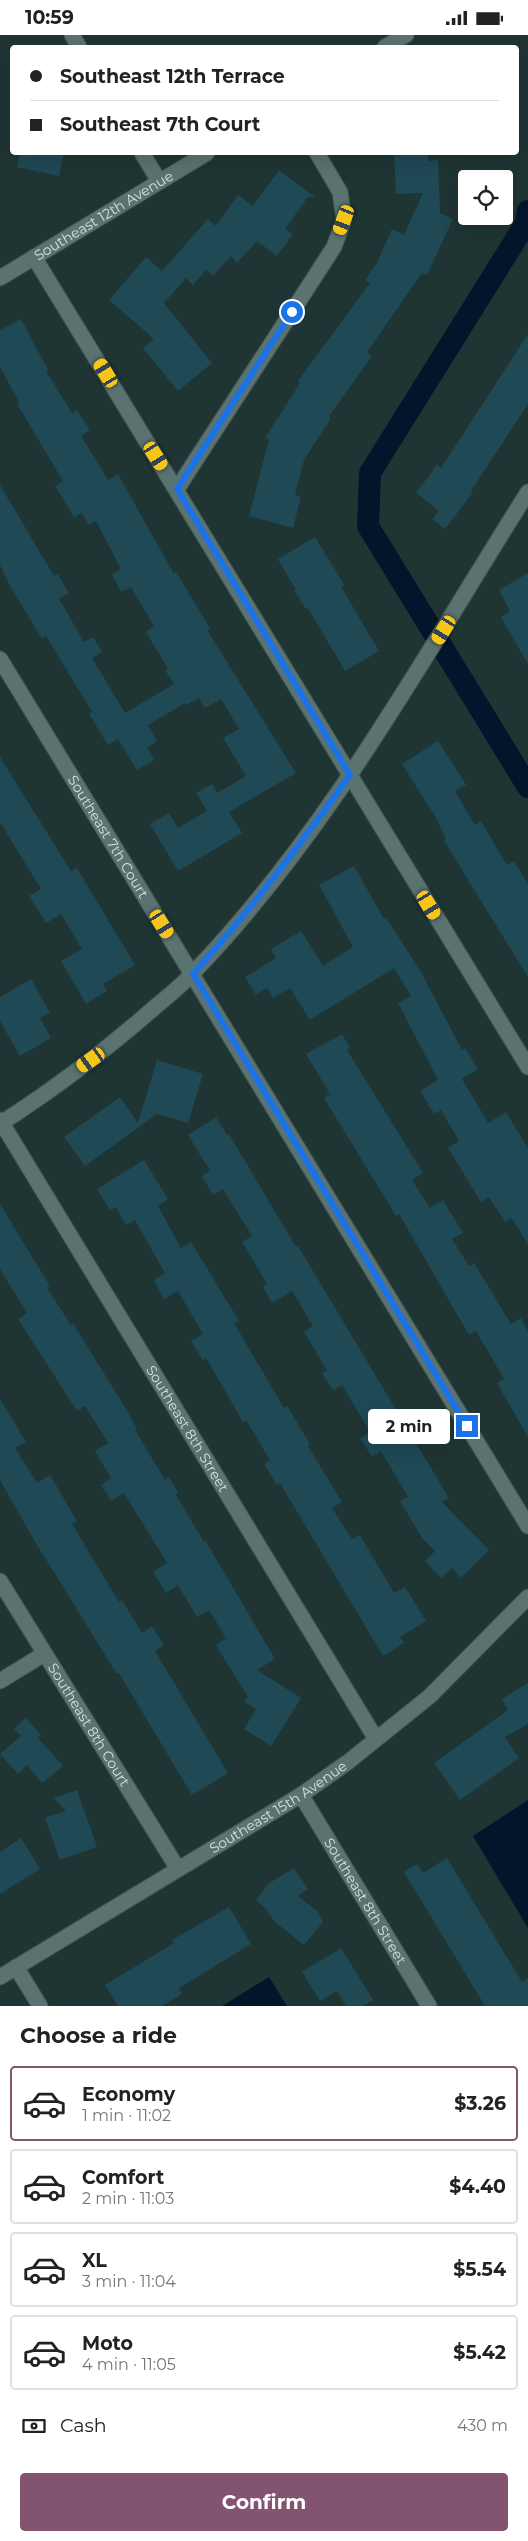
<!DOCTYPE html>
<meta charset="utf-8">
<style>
body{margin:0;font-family:Montserrat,sans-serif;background:#f6f6f6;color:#222;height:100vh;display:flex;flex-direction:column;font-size:19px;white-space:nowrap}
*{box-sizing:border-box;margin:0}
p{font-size:16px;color:#767676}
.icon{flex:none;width:28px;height:28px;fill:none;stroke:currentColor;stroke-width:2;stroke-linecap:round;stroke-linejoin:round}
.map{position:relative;height:1971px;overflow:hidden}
.panel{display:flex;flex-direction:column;background:#fff;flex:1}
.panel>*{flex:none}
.top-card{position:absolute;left:10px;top:10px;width:509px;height:110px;border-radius:5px;box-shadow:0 5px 20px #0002;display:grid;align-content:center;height:110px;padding:0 20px;background:#fff}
.buttons{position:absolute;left:458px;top:135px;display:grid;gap:10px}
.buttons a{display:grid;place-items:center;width:55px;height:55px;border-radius:5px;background:#fff;box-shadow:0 5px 20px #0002;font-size:25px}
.end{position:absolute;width:22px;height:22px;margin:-11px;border:6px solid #1a73e8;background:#fff;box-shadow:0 0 0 2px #fff}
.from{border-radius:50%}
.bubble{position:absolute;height:35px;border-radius:5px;background:#fff;box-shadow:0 5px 20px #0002;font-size:16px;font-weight:700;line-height:35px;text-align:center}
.car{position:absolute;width:15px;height:30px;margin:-15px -8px;border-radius:6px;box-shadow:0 0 4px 1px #0007;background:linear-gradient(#f5c518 24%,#345 0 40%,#f5c518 0 76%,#345 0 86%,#f5c518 0)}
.top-card b{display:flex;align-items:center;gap:18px;height:48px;font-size:19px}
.top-card b+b{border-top:1px solid #e0e0e0}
.top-card i{width:12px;height:12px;background:#222}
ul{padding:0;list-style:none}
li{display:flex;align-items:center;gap:15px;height:75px;margin:0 10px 8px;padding:0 10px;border:2px solid #e0e0e0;border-radius:5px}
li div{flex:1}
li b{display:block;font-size:19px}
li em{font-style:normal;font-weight:700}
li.on{border-color:#82546f}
li>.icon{width:45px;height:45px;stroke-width:1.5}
h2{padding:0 20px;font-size:22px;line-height:60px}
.pay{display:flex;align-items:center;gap:12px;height:55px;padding:0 20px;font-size:19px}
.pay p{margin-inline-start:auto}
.action{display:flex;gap:10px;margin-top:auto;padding:10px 20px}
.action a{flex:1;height:58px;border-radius:5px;background:#82546f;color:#fff;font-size:20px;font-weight:700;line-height:58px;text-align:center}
.status{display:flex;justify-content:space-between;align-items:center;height:35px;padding:0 25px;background:#fff;direction:ltr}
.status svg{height:14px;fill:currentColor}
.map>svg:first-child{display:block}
</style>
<div class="status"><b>10:59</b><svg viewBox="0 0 49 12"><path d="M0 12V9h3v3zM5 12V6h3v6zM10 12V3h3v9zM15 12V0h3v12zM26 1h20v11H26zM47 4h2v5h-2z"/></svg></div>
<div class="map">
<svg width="528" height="1971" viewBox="0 0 528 1971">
<rect width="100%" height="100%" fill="#1f3533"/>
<g fill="#02152a">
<polygon points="528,1765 528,1893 473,1801"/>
<polygon points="269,1942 287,1971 222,1971"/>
</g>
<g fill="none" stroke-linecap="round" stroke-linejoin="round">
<polyline stroke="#02152a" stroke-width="22" points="528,176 526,188 370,438 368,491 528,752"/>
</g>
<g fill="#1f4955">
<polygon points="20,118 64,118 59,141 17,132"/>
<polygon points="394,118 428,118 428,126 438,125 440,178 453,184 427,240 422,238 367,317 372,321 329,381 331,383 304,425 295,460 301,462 293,493 249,481 269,405 265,403 300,348 298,346 370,248 365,245 377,228 392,194 404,200 423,158 396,159"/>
<polygon points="279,135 315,162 308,162 285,194 293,199 277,221 257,206 237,228 231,221 213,241 206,235 193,250 186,243 164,268 212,328 178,356 143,313 154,304 109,265 146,222 162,236 208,184 216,191 238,160 253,171"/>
<polygon points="21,284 48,335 46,336 72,378 77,375 90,395 81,401 108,445 118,439 174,539 176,537 210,593 207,595 296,738 229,777 242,798 178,836 150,789 169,778 178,793 207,776 196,758 212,749 217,758 246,741 223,703 239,694 221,664 205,673 199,663 186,670 185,668 148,690 157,706 147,713 154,725 137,735 118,704 108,710 89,679 92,677 46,601 42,604 9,549 0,530 0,450 54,541 58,539 69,558 59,564 84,607 93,602 102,617 92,623 125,678 174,649 165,635 168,634 146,597 154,591 131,552 121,557 112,539 121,534 96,486 89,490 82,478 74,482 55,451 63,446 17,369 19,367 0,332 0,295"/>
<polygon points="528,299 528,369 471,456 473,457 445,494 432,484 439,476 416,458 437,430 441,433"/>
<polygon points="315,502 345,551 341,552 379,616 345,636 308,573 306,574 294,556 296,555 278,524"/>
<polygon points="528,538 528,629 501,582 510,576 499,555"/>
<polygon points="438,706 466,750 455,756 475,790 481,786 507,830 514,826 528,849 528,942 465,840 444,805 446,804 435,781 402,729"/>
<polygon points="0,722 71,836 77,833 135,930 103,949 107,956 86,969 61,926 82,914 61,879 46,888 29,861 41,854 0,787"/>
<polygon points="354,831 384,884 386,882 422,939 462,1015 465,1013 478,1034 462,1044 488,1088 506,1077 528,1113 528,1210 512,1183 505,1187 489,1162 481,1167 448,1113 459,1106 441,1075 434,1079 420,1056 438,1045 398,968 411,961 394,933 310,985 290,953 273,963 267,953 256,960 245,942 276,923 271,914 301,896 323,931 353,912 319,850"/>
<polygon points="31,944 50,978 40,983 51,1003 20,1021 0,986 0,962"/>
<polygon points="342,999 350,1013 347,1015 423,1138 412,1145 430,1173 443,1165 463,1198 452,1204 469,1231 474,1228 511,1289 521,1283 528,1296 528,1402 497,1348 504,1344 476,1296 469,1300 399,1179 396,1181 324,1063 330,1059 306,1019"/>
<polygon points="157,1025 203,1039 188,1088 157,1079 85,1131 64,1102 120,1062 138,1088"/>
<polygon points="216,1082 227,1100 229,1099 296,1212 298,1211 449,1463 442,1467 489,1515 461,1543 452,1533 441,1543 425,1526 435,1516 422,1503 400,1466 408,1462 381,1416 372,1422 360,1403 370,1397 342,1350 333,1355 322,1338 327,1335 304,1297 313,1291 292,1256 272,1268 263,1252 267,1249 242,1207 252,1201 223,1154 213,1160 202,1141 210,1136 188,1100"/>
<polygon points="144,1125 168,1164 158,1171 181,1213 191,1207 239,1286 234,1288 284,1373 287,1371 310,1409 308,1411 342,1467 332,1473 352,1504 360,1500 394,1558 405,1552 426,1586 400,1602 404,1608 383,1621 280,1448 277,1450 264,1429 270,1425 246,1385 243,1387 206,1323 203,1325 191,1306 203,1299 178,1256 164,1264 154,1245 165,1238 135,1185 126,1190 116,1172 110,1175 97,1154"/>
<polygon points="0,1169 50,1251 47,1253 71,1290 73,1288 126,1374 137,1394 135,1395 165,1445 169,1442 178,1458 176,1460 204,1507 205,1505 275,1624 257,1635 301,1663 271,1711 244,1694 256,1674 244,1667 248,1662 216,1610 226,1603 209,1575 197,1582 178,1550 166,1558 153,1537 167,1528 124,1458 111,1466 101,1450 111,1443 95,1416 108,1408 85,1371 77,1376 18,1284 27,1278 0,1234"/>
<polygon points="0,1364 26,1407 15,1413 37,1448 50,1440 77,1486 72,1489 119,1567 122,1565 142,1598 152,1591 164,1610 155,1616 228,1738 192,1760 119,1638 117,1639 37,1510 0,1445"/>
<polygon points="528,1648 528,1689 505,1702 519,1723 460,1765 434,1728 508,1675 502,1664"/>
<polygon points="26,1683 41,1700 38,1703 63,1731 42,1748 27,1730 18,1739 0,1719 21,1701 14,1694"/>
<polygon points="77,1755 97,1812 60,1825 45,1783 66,1776 54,1763"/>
<polygon points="21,1803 40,1834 0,1859 0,1817"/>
<polygon points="447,1823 522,1947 528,1943 528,1971 485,1971 404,1837 417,1829 423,1838"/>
<polygon points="294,1833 308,1854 298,1861 317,1876 323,1887 304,1910 274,1886 266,1874 256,1865 268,1849"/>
<polygon points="229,1872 251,1909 179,1953 182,1959 162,1971 118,1971 105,1950 174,1908 172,1905"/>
<polygon points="341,1913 373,1965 363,1971 346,1971 337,1956 320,1966 302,1937"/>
</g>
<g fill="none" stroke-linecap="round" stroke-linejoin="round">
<g stroke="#3f5452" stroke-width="17">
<g id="street">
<polyline points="72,0 79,12"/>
<polyline points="142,118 159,146"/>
<polyline points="34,222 528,1032"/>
<polyline points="177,454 334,212 344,185 340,157 317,118"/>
<path id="s1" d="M0,624L528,1491"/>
<path id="s2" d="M0,1085L376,1704"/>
<path d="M0,1089C54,1054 105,1016 154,973C167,962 182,950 194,937C330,795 424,621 528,457"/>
<path id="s3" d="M0,1546L178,1834"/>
<polyline points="0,1646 44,1619"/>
<path id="s4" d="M301,1760L429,1971"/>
<polyline points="16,1932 40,1971"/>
<path id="s5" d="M0,1942L301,1760L348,1727L430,1661L528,1562"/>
</g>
</g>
<g stroke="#3f5452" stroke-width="17">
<g id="secondary">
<polyline points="385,12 406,0"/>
<path id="s6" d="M0,243L207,118"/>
</g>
</g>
<use href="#street" stroke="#5a7270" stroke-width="15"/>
<use href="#secondary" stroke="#5a7270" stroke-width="15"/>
</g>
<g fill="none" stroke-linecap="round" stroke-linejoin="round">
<path stroke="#1a73e8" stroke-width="6" d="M292,277L177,454L350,740C300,810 251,875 193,939L467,1391"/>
</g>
<g text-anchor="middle" stroke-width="5" stroke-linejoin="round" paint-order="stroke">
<g font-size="14" fill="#d3e0df" stroke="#1f3533">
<text dy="5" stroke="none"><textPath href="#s6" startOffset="121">Southeast 12th Avenue</textPath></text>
<text dy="5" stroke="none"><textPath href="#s1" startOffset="208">Southeast 7th Court</textPath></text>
<text dy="5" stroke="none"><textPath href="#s2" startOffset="361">Southeast 8th Street</textPath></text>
<text dy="5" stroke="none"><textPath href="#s3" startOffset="169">Southeast 8th Court</textPath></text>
<text dy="5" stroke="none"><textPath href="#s5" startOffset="326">Southeast 15th Avenue</textPath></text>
<text dy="5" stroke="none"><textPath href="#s4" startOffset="124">Southeast 8th Street</textPath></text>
</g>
</g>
</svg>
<div class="buttons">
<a><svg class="icon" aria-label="locate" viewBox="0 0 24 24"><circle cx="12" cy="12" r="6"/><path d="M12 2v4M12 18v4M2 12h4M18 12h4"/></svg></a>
</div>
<i class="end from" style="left:292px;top:277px"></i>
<i class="end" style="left:467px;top:1391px"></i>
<div class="bubble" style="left:368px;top:1374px;width:82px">2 min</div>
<i class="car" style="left:344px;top:185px;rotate:201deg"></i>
<i class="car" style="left:106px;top:338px;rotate:329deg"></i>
<i class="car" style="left:156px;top:421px;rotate:148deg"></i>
<i class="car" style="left:444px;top:595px;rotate:212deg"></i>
<i class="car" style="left:429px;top:870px;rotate:149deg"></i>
<i class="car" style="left:162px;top:889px;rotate:148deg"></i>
<i class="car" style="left:91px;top:1025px;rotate:235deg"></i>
<div class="top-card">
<b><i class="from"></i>Southeast 12th Terrace</b>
<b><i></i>Southeast 7th Court</b>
</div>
</div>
<section class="panel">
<h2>Choose a ride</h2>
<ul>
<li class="on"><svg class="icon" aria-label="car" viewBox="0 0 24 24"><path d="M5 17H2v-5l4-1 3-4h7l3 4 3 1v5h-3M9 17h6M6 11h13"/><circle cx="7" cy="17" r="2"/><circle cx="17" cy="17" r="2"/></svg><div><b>Economy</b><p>1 min · 11:02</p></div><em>$3.26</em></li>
<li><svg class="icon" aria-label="car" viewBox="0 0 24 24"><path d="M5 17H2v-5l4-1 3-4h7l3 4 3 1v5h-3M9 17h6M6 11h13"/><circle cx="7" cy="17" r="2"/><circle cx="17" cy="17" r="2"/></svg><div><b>Comfort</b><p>2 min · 11:03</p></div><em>$4.40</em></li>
<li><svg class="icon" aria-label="car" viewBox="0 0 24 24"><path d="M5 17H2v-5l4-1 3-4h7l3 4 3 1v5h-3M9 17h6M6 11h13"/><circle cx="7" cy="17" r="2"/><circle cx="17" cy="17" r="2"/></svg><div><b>XL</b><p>3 min · 11:04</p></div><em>$5.54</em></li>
<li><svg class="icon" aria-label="car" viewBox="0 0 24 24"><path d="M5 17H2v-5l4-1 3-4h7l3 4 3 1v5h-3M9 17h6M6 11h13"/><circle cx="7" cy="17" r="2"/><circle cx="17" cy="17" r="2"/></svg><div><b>Moto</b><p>4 min · 11:05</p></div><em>$5.42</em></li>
</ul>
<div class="pay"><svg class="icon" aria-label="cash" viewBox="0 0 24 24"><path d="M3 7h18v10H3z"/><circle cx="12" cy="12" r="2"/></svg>Cash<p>430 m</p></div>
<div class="action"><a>Confirm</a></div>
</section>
